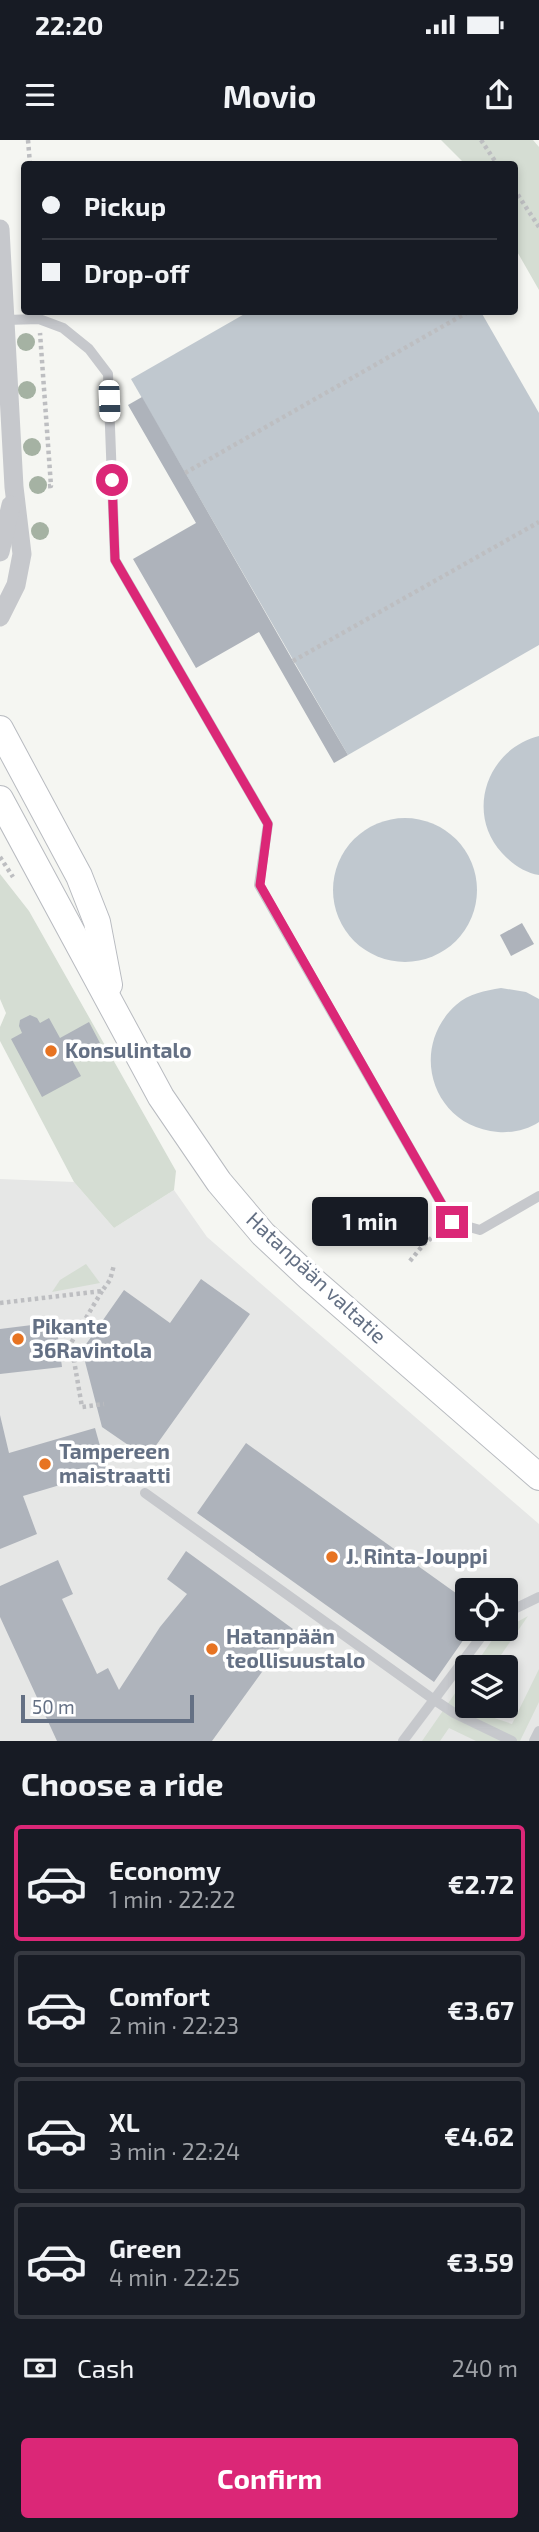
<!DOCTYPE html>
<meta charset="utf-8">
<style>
body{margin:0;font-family:"Exo 2",sans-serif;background:#242831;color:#f1f3f6;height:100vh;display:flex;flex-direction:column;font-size:26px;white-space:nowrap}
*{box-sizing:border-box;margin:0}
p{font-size:23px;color:#9ea1a6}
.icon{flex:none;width:38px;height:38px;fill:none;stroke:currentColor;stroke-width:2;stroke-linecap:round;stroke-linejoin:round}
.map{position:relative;height:1601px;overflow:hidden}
.side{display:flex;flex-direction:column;background:#171b24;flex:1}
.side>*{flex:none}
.top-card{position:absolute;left:21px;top:21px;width:497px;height:154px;border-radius:7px;box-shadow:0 4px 10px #0003;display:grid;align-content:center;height:154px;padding:0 21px;background:#171b24}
.fabs{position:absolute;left:455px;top:1438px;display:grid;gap:14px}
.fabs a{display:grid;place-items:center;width:63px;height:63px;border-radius:7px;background:#171b24;box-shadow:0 4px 10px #0003;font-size:35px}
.scale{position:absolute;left:21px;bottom:18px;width:173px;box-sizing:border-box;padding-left:7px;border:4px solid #647084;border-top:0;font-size:19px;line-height:24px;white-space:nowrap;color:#647084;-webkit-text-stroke:5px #fff;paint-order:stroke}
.end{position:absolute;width:32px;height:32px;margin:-16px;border:9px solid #db2777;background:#fff;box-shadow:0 0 0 4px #fff}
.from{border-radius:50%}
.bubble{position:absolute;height:49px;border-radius:7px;background:#171b24;box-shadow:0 4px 10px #0003;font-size:23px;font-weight:700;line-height:49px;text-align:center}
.car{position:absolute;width:21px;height:42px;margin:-21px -10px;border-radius:9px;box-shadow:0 0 5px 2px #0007;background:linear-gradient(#fff 24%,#345 0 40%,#fff 0 76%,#345 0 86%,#fff 0)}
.top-card b{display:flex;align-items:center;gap:24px;height:66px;font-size:26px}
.top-card b+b{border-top:2px solid #363941}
.top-card i{width:18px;height:18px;background:#f1f3f6}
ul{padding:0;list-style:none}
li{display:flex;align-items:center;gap:21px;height:116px;margin:0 14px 10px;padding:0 7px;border:4px solid #363941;border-radius:7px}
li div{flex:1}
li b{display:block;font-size:26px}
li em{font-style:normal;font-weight:700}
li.current{border-color:#db2777}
li>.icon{width:63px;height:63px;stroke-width:1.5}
h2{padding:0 21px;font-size:32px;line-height:84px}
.pay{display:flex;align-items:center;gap:18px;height:77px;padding:0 21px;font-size:26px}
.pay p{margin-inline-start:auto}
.action{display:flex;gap:14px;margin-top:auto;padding:14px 21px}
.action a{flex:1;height:80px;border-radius:7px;background:#db2777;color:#fff;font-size:28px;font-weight:700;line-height:80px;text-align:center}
.status{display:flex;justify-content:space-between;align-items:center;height:49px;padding:0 35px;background:#171b24;direction:ltr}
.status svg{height:19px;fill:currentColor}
header{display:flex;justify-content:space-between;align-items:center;height:91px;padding:0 21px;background:#171b24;font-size:32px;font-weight:700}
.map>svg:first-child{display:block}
</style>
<div class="status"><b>22:20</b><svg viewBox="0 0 49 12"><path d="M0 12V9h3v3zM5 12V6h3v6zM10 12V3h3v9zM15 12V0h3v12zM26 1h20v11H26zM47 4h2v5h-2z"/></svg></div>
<header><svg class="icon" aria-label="menu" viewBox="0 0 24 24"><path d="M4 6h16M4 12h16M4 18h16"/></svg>Movio<svg class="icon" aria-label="share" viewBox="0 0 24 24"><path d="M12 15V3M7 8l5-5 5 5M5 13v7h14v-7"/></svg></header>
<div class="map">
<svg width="539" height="1601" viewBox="0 0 539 1601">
<rect width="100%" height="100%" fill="#f5f6f2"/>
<path fill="#e6e7e6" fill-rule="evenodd" d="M0,1039L74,1042L114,1088L174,1050L207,1097L539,1384V1601H0ZM467,1451H506V1489H467ZM467,1528H506V1566H467Z"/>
<g fill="#d5ddd3">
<polygon points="441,0 533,0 539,7 539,150 515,108 514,24 465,24"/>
<polygon points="0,734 29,771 176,1031 174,1050 114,1088 74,1042 0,901 0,887 6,873 0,859"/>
<polygon points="86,1124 100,1143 52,1152 60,1140"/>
<polygon points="528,1476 492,1528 473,1528 497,1493"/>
<polygon points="539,1529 539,1562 520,1601 476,1601 449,1588 440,1601 422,1601 467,1536 467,1564 465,1568 512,1584"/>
</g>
<g fill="#c0c8cf">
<polygon points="248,172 481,172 539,273 539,505 348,615 131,239"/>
<path d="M539,596V735C525,733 512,724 502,713C465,673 487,609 539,596Z"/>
<circle cx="405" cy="750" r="72"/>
<path d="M501,848L526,852L539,859V982C527,990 512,993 498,992C432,987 408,908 456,865C469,853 485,851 501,848Z"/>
</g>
<g fill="#aeb3bb">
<polygon points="142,257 293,521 348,615 334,623 259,492 196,528 133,419 196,383 128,265"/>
<polygon points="522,783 534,804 511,816 500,795"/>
<polygon points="30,875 37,878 40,883 49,878 60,898 89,882 100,903 71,918 81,936 42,957 11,899 22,893 19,886 20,880"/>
<polygon points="201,1139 250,1174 147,1318 102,1287 82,1210 124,1150 170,1183"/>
<polygon points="56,1182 62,1227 0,1234 0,1189"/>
<polygon points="0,1275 9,1313 95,1288 107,1331 23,1356 37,1394 0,1409"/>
<polygon points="246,1303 467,1461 467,1489 471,1489 434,1542 197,1373"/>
<polygon points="186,1411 293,1489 212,1601 57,1601 0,1477 0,1446 58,1420 73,1454 62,1459 97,1534 108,1528 119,1550 160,1487 187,1454 167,1439"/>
</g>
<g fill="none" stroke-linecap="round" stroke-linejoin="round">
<g stroke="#b8bbc0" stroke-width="28">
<g id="secondary">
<polyline points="0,589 79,736 97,782 109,845"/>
<polyline points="0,659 161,957 219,1042 263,1094 310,1138 539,1337"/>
</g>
</g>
<g stroke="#bdbec1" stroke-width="4.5" stroke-dasharray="3.5 3.5" stroke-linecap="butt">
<polyline points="28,0 30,24"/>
<polyline points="481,0 497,24"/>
<polyline points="514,49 539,87"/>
<polyline points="514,145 517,144"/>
<polyline points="185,333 468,172"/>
<polyline points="34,347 51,346 40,193"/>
<polyline points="293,521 539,382"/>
<polyline points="0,717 13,737"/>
<polyline points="410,1121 424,1104 440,1091"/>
<polyline points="102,1151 71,1203 82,1267 104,1264"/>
<polyline points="0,1163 102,1151 110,1140 114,1125"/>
</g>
<g stroke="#c6c8cc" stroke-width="10">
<polyline points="6,180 39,179 63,188 89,209 108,234 115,420 268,684 259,745 452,1082 480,1090 539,1056"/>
<polyline points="145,1353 433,1559 454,1573 512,1601"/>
<polyline points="506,1473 539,1457"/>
<polyline points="403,1601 487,1489"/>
<polyline points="534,1601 539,1591"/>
</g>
<g stroke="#c6c8cc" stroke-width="19">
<polyline points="0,89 14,347 22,414 16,445 0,477"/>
<polyline points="0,412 11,365"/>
</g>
<use href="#secondary" stroke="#fff" stroke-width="26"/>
</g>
<g fill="#a5b2a3">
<circle cx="26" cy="202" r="9"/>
<circle cx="27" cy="250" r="9"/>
<circle cx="32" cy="307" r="9"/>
<circle cx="38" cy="345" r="9"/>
<circle cx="40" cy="391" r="9"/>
</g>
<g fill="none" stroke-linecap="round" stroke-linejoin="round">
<polyline stroke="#db2777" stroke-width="9" points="112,340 115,420 268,684 260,745 452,1082"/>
</g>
<g fill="#e77321" stroke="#fff" stroke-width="2.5">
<circle cx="51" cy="911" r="7"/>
<circle cx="18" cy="1199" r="7"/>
<circle cx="45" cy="1324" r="7"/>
<circle cx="332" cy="1417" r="7"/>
<circle cx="212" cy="1509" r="7"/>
</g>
<g text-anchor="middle" stroke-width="7" stroke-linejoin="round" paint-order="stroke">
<g font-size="21" font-weight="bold" fill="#647084" stroke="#fff" text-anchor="start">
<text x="65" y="918">Konsulintalo</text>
<text x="32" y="1194">Pikante<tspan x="32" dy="24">36Ravintola</tspan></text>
<text x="59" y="1319">Tampereen<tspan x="59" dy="24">maistraatti</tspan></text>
<text x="346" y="1424">J. Rinta-Jouppi</text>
<text x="226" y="1504">Hatanpään<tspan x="226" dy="24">teollisuustalo</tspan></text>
</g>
<g font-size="21" fill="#647084" stroke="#fff">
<text transform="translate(316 1138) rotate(43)" y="7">Hatanpään valtatie</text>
</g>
</g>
</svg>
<div class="fabs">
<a><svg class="icon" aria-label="locate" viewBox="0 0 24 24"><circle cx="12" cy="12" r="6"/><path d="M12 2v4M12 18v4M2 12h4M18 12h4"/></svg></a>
<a><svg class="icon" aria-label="layers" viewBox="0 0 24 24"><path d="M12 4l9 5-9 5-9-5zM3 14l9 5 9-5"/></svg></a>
</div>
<div class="scale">50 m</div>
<i class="end from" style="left:112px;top:340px"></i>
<i class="end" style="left:452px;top:1082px"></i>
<div class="bubble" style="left:312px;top:1057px;width:116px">1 min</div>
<i class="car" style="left:109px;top:261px;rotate:178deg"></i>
<div class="top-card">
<b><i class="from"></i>Pickup</b>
<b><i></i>Drop-off</b>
</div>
</div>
<section class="side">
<h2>Choose a ride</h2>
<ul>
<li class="current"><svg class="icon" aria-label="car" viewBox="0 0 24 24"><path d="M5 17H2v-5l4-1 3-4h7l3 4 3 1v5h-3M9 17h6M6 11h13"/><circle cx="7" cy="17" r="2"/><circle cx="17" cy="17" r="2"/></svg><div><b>Economy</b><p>1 min · 22:22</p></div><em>€2.72</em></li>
<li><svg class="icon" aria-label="car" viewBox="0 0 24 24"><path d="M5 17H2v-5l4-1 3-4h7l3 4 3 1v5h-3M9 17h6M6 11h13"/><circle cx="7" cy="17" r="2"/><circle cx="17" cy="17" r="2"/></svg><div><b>Comfort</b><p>2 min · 22:23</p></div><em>€3.67</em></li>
<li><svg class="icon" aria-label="car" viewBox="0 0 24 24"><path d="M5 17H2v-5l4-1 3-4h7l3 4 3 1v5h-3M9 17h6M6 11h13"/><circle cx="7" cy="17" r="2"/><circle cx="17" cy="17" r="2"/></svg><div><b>XL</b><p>3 min · 22:24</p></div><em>€4.62</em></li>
<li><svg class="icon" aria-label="car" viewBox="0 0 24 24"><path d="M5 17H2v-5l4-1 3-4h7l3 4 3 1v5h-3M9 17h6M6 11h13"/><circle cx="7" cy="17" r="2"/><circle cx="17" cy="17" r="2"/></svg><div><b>Green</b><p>4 min · 22:25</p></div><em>€3.59</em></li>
</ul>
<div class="pay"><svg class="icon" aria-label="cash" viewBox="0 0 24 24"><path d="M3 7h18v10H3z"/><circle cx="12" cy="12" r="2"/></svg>Cash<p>240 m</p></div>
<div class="action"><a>Confirm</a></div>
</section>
